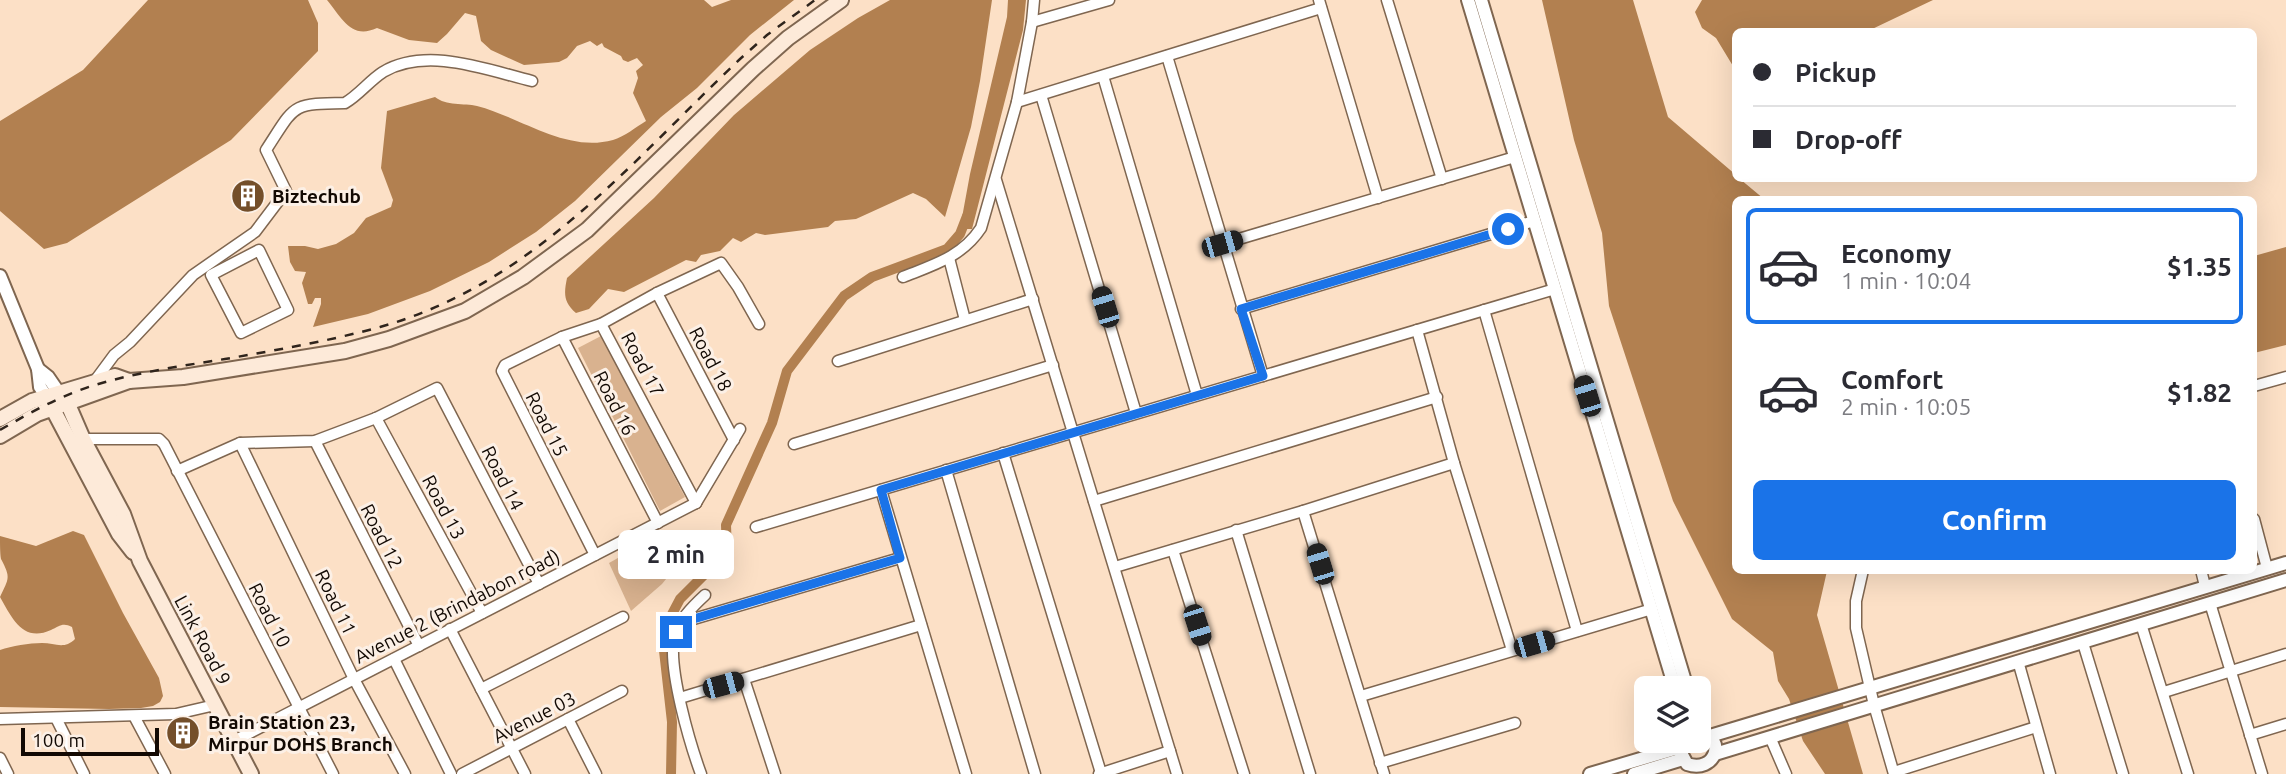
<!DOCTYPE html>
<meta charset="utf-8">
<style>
body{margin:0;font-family:Ubuntu,sans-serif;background:#f7f7f7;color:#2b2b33;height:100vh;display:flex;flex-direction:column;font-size:26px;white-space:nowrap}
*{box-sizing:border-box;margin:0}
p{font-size:23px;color:#7c7c81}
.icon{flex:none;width:38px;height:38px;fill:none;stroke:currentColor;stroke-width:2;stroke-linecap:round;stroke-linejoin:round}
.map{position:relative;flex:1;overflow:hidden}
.drawer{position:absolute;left:1732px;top:196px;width:525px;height:378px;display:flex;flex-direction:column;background:#fff;border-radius:10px;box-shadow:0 7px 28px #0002}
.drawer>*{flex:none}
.banner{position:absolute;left:1732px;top:28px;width:525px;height:154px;border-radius:10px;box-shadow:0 7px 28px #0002;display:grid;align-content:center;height:154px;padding:0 21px;background:#fff}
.buttons{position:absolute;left:1634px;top:676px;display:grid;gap:14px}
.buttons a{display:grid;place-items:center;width:77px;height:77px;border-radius:10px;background:#fff;box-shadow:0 7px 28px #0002;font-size:35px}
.scale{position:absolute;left:21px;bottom:18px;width:138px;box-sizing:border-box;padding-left:7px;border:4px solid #120903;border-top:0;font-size:19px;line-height:24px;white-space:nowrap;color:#120903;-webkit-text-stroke:5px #fcf0e6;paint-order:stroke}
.end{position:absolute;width:32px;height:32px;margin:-16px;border:9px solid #1a73e8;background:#fff;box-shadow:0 0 0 4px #fff}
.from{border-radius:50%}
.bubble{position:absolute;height:49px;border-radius:10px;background:#fff;box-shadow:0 7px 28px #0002;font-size:23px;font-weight:700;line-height:49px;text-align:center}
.car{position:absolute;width:21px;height:42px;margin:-21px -10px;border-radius:9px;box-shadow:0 0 5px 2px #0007;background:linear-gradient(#222 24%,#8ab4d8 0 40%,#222 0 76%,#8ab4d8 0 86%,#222 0)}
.banner b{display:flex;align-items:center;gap:24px;height:66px;font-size:26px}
.banner b+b{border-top:2px solid #e1e1e2}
.banner i{width:18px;height:18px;background:#2b2b33}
ul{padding:12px 0 0;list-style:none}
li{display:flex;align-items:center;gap:21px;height:116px;margin:0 14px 10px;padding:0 7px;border:4px solid transparent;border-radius:10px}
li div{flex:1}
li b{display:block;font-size:26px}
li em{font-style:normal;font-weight:700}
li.selected{border-color:#1a73e8}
li>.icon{width:63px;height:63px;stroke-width:1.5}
.cta{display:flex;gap:14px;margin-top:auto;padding:14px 21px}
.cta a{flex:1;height:80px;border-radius:10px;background:#1a73e8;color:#fff;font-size:28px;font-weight:700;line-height:80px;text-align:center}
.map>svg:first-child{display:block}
</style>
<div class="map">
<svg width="2286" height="774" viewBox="0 0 2286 774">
<rect width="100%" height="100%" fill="#fce0c6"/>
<g fill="#d9b28f">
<polygon points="601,336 685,497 660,511 578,348"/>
<polygon points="659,535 666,543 675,568 662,584 631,611 609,563"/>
</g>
<g fill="#b28050">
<polygon points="148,0 308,0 318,23 318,51 231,140 67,243 44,249 0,211 0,121 83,70"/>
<path d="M327,0H704L712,7L731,0H794L750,35L697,88L661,117L575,201L536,232L489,262L430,291L368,314L313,327L321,304V298H315L312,304H308L302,283L306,272L295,271L290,262L288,246H305L318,249L336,244L354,233L366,218L391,207L393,200L381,168L387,111L435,97C446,106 464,103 477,106C520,117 566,153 613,140C624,137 636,127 646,121L633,93L638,78L636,71L643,65L637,58L628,62L623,60L621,56L604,47L602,43L597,46L590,41L577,46L567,58L559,62L524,65L491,50L481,41L476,16L465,13L447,34L437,43L409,40L377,28C351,40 342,18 327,0Z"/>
<path d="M890,0H992L980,81L971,127L945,217L926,199L913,193L856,219L835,221L828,227L765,235L756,233L741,242L733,238L720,251L701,255L696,262L686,260L624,292L608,289L589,309L576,313C563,302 564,293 567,278L654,198L734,115L810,50L858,18Z"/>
<polygon points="1008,0 1026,0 1023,30 972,229 967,229 961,223 970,174 1007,17"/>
<polygon points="1542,0 1633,0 1668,117 1736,175 1736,178 1740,179 1764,199 1736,200 1736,570 1827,571 1817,615 1863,774 1825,774 1803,741 1789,699 1778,681 1773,652 1732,619 1673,501 1609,306 1602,233 1574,140"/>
<polygon points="1702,0 1933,0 1868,31 1736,32 1736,71 1716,38 1702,28 1695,12"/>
<polygon points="2286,247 2286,345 2254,353 2254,256"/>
<path d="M73,531L84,535L123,613L159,678L163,696L160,702L153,706L141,708L109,709L0,707V650C12,646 29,643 42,643C55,643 64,650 75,639L72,627C63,622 59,626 51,630C23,643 12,618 0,597C9,578 11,578 1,559C0,554 0,543 0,536L36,546Z"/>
</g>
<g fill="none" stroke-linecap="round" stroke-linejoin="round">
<polyline stroke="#b28050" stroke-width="10" points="671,774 672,722 662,633 680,599 727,552 726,525 772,423 787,371 844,296 872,277 947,249 960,234 967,216"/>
<g stroke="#7f6650" stroke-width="13">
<g id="minor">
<polyline points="1319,0 1378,198"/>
<polyline points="1387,0 1442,179"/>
<polyline points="1032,22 1109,0"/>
<polyline points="1167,56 1263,376"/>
<polyline points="1103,76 1197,395"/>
<polyline points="1041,95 1136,413"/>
<polyline points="1017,102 1321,8"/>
<polyline points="996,180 1177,774"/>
<polyline points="1222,244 1515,157"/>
<polygon points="259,250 288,310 241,333 211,275"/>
<polyline points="949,258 965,320"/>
<path d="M903,277C933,265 962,257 981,228L1017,102L1032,22L1034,0"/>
<polyline points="657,293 734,440"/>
<polyline points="1241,309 1534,221"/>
<polyline points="1484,310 1577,631"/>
<polyline points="601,324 562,337 658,523"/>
<polyline points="1417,330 1454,463 1512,650"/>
<polyline points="562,337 505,365 502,371 595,555"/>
<polyline points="838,361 1033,299"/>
<path d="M94,382L114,355L130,342L193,275L255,232L286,191L266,150C296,104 290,104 345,103C359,95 369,81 383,72C427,46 487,70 532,81"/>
<polyline points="2254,386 2286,377"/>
<polyline points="376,418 482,613"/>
<polyline points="83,439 159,439 164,444 333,774"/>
<polyline points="315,441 419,646"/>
<polyline points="240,443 354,679 405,774"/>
<polyline points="794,444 1053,365"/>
<polyline points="1003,453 1101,773"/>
<polyline points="946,470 1035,774"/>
<polyline points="177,471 240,443 315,441 376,418 437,388 539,584"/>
<polyline points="881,490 966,774"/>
<polyline points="1094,501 1437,397"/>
<polyline points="696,503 601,324 657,293 721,263 738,287 759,324"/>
<polyline points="696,503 740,429"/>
<polyline points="1303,511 1384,774"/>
<polyline points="2254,519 2267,568"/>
<polyline points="756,527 1555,289"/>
<polyline points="1236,530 1310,774"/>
<polyline points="1173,550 1244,774"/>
<polyline points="1115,567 1303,511 1454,463"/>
<polyline points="1863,570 1856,601 1856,628 1874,705 1894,774"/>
<polyline points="2201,570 2205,586"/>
<polyline points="2210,603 2262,774"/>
<polyline points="680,623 900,558"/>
<polyline points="2141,624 2188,774"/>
<polyline points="450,629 525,774"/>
<polyline points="2083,643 2123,774"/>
<polyline points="394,659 451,774"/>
<polyline points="2018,661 2050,774"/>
<polyline points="744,679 775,774"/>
<polyline points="481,689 623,617"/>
<polyline points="2164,692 2286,654"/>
<polyline points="1361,696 1652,609"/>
<polyline points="680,698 921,625"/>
<polyline points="134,716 165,774"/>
<polyline points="56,718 84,774"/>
<polyline points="0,719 176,714 215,705"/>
<polyline points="568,719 596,774"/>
<polyline points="2250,735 2286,724"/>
<polyline points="1770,737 1786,774"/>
<polyline points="234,741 696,503"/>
<polyline points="0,758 8,774"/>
<polyline points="1380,763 1515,723"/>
<polyline points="1894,772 2036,727"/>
<polyline points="462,774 622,691"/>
<path d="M701,774C690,744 668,669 674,639C677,622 692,607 705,595"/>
<polyline points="1099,774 1170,751"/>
</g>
</g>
<g stroke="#7f6650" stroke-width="16">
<g id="tertiary">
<polyline points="1468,0 1675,688"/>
<polyline points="1481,0 1687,688"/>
<polyline points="0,276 38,369 40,387 46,396"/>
<polyline points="38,369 48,377 59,393"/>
<polyline points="1710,736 2286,563"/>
<path d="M1683,741L1680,751L1687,764C1715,774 1728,738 1699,732"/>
<polyline points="1715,754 2286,580"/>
<polyline points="1590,774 1681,747"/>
<polyline points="1634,774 1683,759"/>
</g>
</g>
<g stroke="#7f6650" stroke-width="18">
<g id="secondary">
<polyline points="59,393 67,402 83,439 123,514 140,561 251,774"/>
<polyline points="46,396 119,534 133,552"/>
<polyline points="0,419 32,401 115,376 129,381 183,377 345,351 389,339 465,311 523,277 587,230 753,69 788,38 841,0"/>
<polyline points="0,436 37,414 129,381"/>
</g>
</g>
<use href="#minor" stroke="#fff" stroke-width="10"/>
<use href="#tertiary" stroke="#fff" stroke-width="12"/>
<use href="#secondary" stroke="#fdead9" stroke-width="14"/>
<path stroke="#2f241c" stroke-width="2.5" stroke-dasharray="9 9" stroke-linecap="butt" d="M0,430C31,412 62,395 95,385C138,372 182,366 225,359C277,350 329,341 380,327C533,284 629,164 740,59L767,35L815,0"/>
</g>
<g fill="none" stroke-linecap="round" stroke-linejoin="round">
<polyline stroke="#1a73e8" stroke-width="9" points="676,632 680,623 900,558 881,490 1263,376 1241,309 1508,229"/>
</g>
<defs>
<g id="building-disc" transform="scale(1.75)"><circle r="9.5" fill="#744f2a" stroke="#fcf0e6"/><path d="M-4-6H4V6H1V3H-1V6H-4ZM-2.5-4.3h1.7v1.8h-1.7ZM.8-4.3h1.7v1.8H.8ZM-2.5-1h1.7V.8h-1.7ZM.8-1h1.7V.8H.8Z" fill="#fff"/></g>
</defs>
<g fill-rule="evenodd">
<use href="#building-disc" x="248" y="196"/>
<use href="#building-disc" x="183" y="733"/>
</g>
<g text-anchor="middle" stroke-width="6" stroke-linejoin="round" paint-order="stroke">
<g font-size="19" font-weight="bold" fill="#120903" stroke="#fcf0e6" text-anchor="start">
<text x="272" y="203">Biztechub</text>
<text x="208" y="729">Brain Station 23,<tspan x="208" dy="22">Mirpur DOHS Branch</tspan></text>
</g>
<g font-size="19" fill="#120903" stroke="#fcf0e6">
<text transform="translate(711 359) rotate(62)" y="7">Road 18</text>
<text transform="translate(643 364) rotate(62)" y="7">Road 17</text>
<text transform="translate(615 403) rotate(63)" y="7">Road 16</text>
<text transform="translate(547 424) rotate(63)" y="7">Road 15</text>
<text transform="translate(503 478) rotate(63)" y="7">Road 14</text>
<text transform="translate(444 507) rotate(62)" y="7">Road 13</text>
<text transform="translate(382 536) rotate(63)" y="7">Road 12</text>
<text transform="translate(336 602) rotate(64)" y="7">Road 11</text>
<text transform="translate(457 606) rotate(-27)" y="7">Avenue 2 (Brindabon road)</text>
<text transform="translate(270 615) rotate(63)" y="7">Road 10</text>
<text transform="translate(203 640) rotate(62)" y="7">Link Road 9</text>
<text transform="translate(534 717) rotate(-27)" y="7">Avenue 03</text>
</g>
</g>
</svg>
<div class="buttons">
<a><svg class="icon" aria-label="layers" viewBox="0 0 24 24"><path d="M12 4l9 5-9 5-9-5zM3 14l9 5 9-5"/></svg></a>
</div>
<div class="scale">100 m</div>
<i class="end from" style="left:1508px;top:229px"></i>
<i class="end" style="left:676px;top:632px"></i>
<div class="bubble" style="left:618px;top:530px;width:116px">2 min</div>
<i class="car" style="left:1222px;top:244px;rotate:74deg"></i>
<i class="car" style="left:1105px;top:307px;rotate:343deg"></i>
<i class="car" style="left:1587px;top:396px;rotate:343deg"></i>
<i class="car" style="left:1320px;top:564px;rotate:343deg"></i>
<i class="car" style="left:1197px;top:625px;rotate:162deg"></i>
<i class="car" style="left:1534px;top:644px;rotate:74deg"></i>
<i class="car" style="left:723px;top:685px;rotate:75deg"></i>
<div class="banner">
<b><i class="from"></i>Pickup</b>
<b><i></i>Drop-off</b>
</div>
<section class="drawer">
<ul>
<li class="selected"><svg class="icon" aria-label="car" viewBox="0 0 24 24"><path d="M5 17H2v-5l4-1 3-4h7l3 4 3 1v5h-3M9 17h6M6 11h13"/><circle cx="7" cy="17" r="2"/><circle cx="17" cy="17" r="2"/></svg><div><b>Economy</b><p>1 min · 10:04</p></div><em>$1.35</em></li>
<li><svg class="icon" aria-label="car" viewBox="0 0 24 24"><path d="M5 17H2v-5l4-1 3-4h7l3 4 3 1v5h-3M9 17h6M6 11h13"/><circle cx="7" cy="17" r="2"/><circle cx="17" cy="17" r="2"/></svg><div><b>Comfort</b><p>2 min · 10:05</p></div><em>$1.82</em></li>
</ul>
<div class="cta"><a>Confirm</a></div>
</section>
</div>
